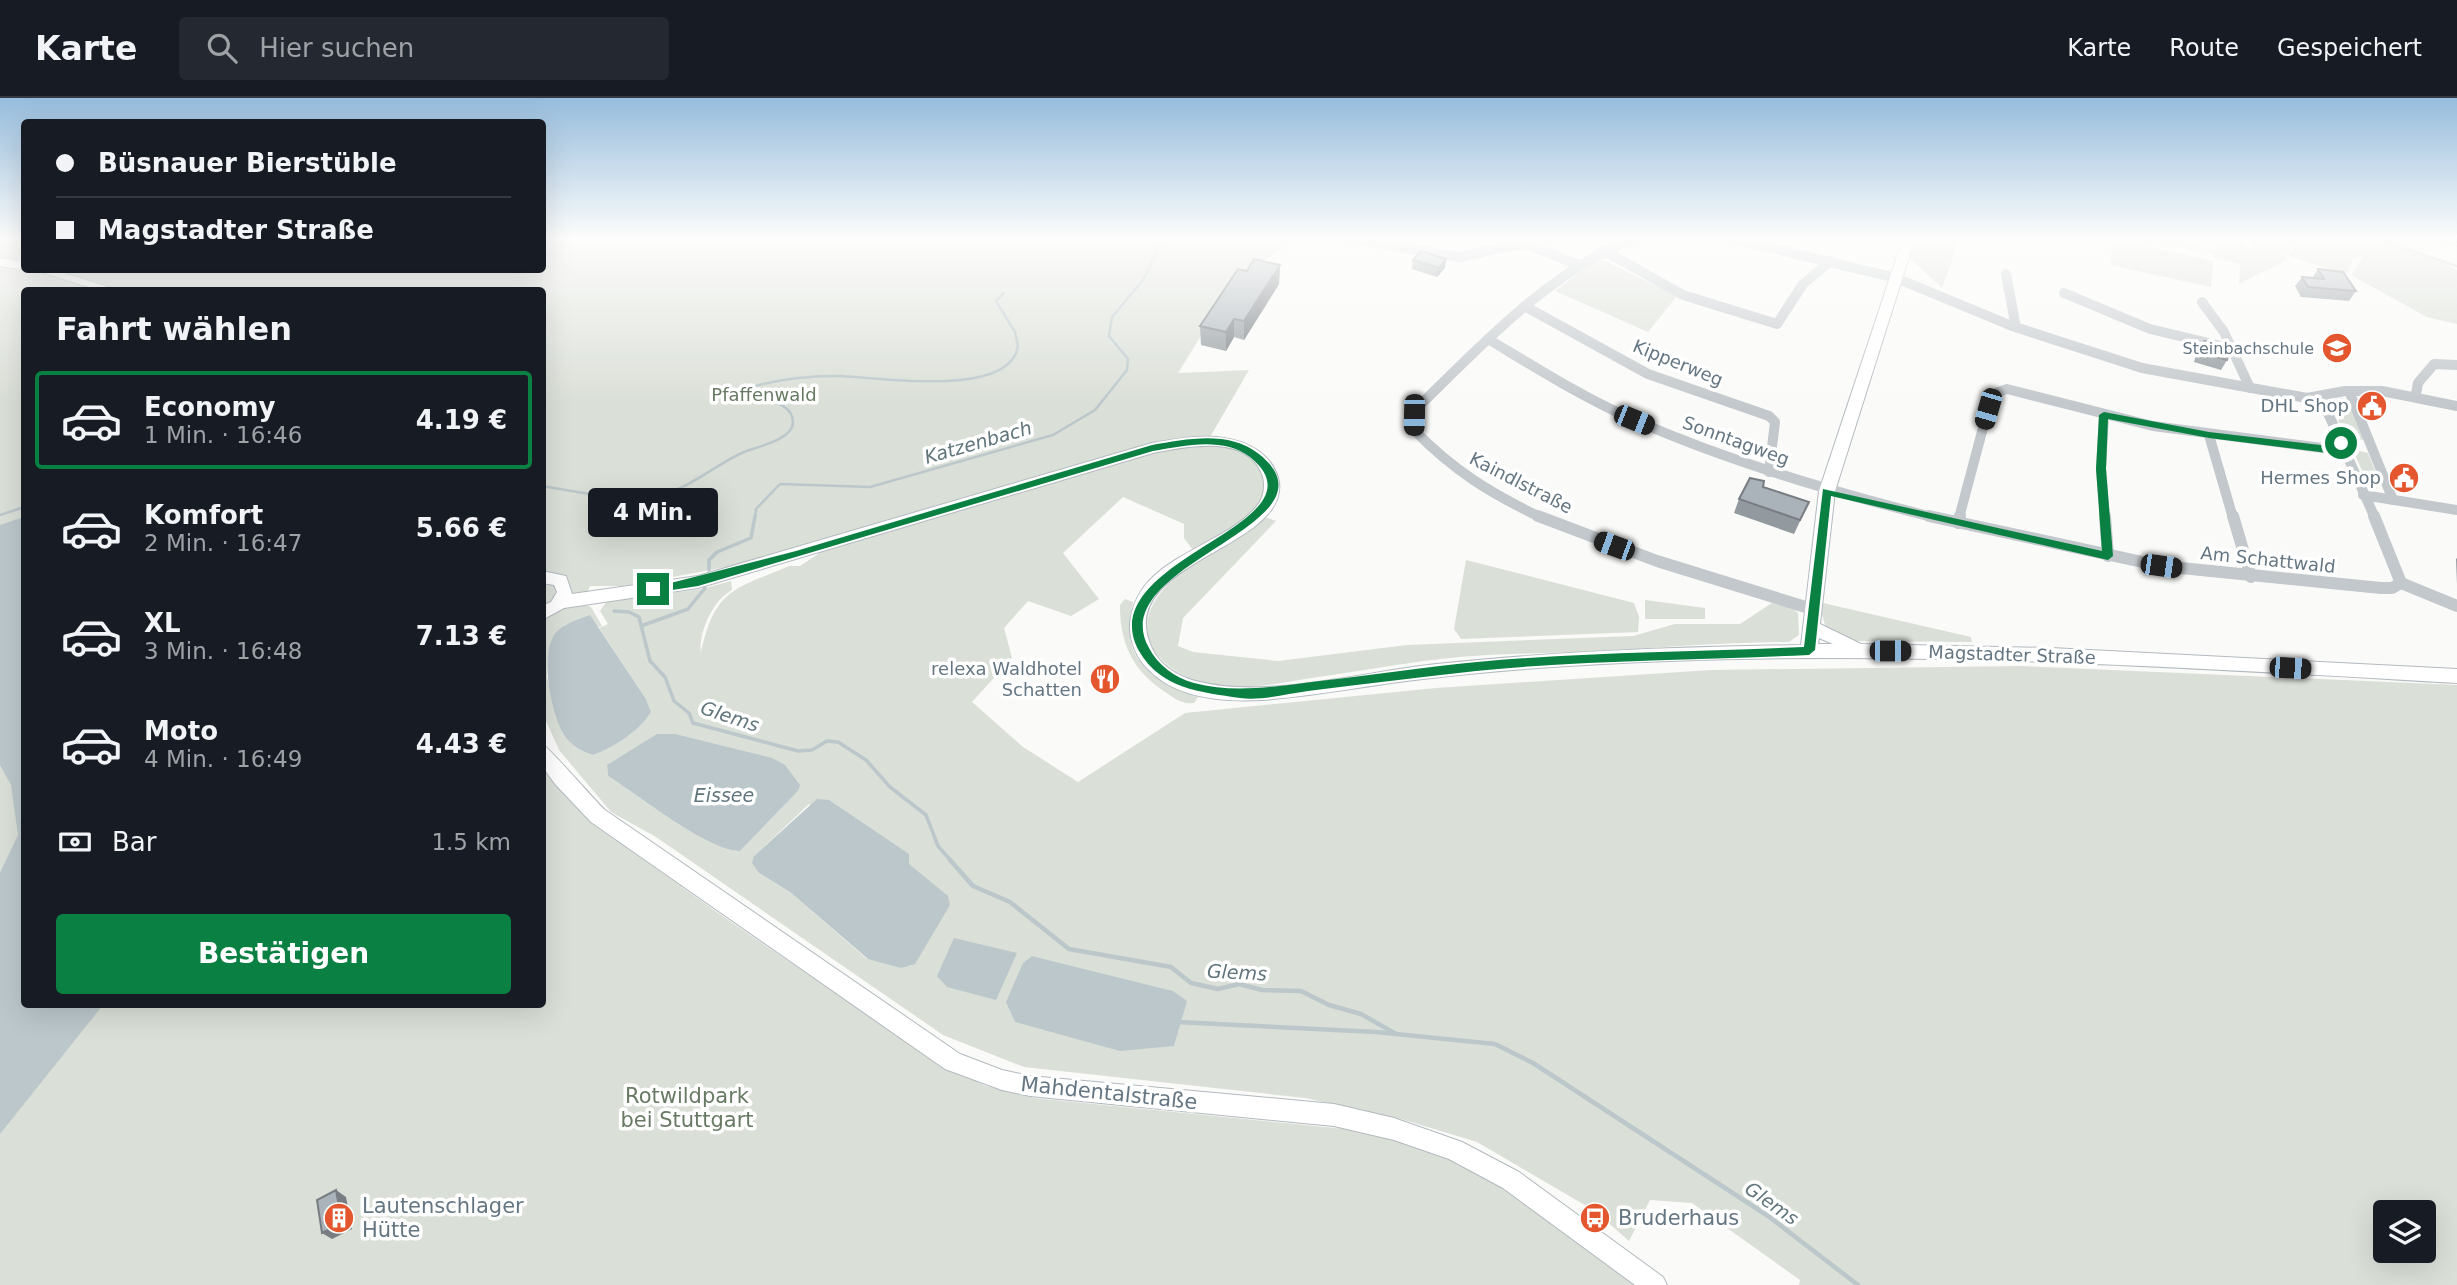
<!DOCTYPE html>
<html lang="de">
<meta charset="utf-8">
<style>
body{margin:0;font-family:"DejaVu Sans",sans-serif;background:#242831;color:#f1f3f6;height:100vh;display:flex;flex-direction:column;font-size:26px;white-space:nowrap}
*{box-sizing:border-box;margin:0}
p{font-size:23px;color:#9ea1a6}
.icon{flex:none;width:38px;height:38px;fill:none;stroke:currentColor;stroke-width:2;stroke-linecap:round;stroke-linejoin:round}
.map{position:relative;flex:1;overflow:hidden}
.side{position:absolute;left:21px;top:189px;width:525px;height:721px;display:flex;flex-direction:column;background:#171b24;border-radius:7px;box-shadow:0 7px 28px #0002}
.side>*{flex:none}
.hud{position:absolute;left:21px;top:21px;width:525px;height:154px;border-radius:7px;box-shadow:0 7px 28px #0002;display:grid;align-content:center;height:154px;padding:0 35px;background:#171b24}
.controls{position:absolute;left:2373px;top:1102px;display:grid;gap:14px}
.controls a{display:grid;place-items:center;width:63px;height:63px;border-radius:7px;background:#171b24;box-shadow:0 7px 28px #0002;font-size:35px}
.end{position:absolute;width:32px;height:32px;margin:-16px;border:9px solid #0b8043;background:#fff;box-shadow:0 0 0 4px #fff}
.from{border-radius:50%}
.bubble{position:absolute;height:49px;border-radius:7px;background:#171b24;box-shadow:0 7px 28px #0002;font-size:23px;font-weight:600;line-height:49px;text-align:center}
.car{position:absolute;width:21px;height:42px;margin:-21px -10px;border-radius:9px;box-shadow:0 0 5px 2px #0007;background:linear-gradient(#222 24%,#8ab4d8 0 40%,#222 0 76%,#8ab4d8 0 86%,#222 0)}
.hud b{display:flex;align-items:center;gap:24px;height:66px;font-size:26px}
.hud b+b{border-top:2px solid #363941}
.hud i{width:18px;height:18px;background:#f1f3f6}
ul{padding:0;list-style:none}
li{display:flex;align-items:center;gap:21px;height:98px;margin:0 14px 10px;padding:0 21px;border:4px solid transparent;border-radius:7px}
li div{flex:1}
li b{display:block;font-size:26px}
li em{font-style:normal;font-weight:600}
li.active{border-color:#0b8043}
li>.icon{width:63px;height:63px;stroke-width:1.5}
h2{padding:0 35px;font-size:32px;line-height:84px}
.pay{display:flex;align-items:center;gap:18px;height:77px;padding:0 35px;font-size:26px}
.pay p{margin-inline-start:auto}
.button{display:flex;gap:14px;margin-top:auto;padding:14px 35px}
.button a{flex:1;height:80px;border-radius:7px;background:#0b8043;color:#fff;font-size:28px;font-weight:600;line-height:80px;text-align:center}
header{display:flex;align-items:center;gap:42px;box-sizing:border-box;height:98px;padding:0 35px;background:#171b24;border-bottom:2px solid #363941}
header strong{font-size:33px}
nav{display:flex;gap:38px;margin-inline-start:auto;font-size:24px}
.search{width:490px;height:63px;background:#242831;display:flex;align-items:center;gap:18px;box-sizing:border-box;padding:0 24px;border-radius:7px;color:#9ea1a6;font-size:26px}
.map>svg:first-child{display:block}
</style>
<header>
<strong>Karte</strong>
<div class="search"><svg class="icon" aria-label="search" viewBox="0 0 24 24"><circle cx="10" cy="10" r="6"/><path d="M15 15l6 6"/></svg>Hier suchen</div>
<nav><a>Karte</a><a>Route</a><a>Gespeichert</a></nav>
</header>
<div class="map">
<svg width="2457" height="1187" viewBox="0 0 2457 1187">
<rect width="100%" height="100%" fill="#fafaf8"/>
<g fill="#dadfd7" fill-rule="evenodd">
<path d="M0,140H24V172H542L543,140H1299L1237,180L1178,275L1249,272L1210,339L1146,346L738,467L623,488H590L582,506L591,509L602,528L598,529L590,518L565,527L548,556L547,579L563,635L593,657C613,650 640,633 651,614L646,601L599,530L608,526L600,513L607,503L702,491L731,483L732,492C713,502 698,535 701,555C715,491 733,492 789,468H800L821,454L1155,354C1186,348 1250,337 1264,378C1266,388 1265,396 1260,404C1244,427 1216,439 1193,452L1184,440V426L1123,399L1063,455L1099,501L1071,518L1028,503L1004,530L1012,560L972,604L1023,649L1078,684L1185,615L1436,590L1711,572L2020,568L2457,587V1187H1799L1800,1182L1692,1105L1650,1102L1629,1143L1595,1113L1477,1044L1401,1021L1305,1000L1024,969L943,937L656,739L611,714L559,652L543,616L542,192H24V906H542L543,671C576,718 625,748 671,781C761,847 855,907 948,970L986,988L1034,1000L1376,1034L1475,1071L1566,1132L1637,1187H0ZM633,653L798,693L740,753C709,754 637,696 608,678L607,667ZM809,706L909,756V766L867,861L790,794L759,775L754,758ZM1032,858L1172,893L1186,903L1174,948ZM2385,1115H2424V1153H2385Z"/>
<polygon points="1916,140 1960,140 1942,190 1909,159"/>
<polygon points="2137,140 2202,140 2201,154"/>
<polygon points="2214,140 2245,143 2246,151 2252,153 2255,140 2391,140 2457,172 2457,226 2427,219 2351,177 2364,157 2353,161 2347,177 2289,158 2296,143 2293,142 2285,163 2239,186 2240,166 2215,160 2205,150 2216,152 2215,146 2232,149 2215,144"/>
<polygon points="2113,141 2213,163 2211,189 2110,167"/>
<polygon points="1605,163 1677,198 1648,234 1555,193 1594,164"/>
<polygon points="2343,300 2348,303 2364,341 2357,344 2347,340 2330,306 2330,302"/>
<polygon points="2352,351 2368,355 2379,383 2377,391 2367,383"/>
<path d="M1265,419L1276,423L1183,520L1178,548L1193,554L1278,563L1407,547L1633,538L1675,526H1740L1772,505L1792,510L1798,515L1799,537L1789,544C1724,544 1659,550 1594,553C1543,556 1491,555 1441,561C1395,566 1350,575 1305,581C1274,586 1242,593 1210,587C1180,580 1141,557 1148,521C1157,475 1231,447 1265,419Z"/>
<polygon points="1466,462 1634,505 1639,519 1638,534 1461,541 1454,531"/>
<path d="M1125,501L1133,504C1119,566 1150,576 1198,599L1194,605C1183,607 1174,600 1165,594C1132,572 1120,545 1120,507Z"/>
<polygon points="1645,502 1705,510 1705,521 1645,521"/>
<polygon points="1823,505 1971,539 1972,544 1849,543 1826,531 1822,516"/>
</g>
<g fill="#bbc7cb">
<polygon points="24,419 24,906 103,907 0,1036 0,775 18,737 11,687 0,667 0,427"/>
<path d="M590,517L646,601L651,614C640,633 613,650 593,657C581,653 569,646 563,635C551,614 541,561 553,539C560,526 578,522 590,517Z"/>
<path d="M657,636H675L772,660L785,667L800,687L798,693L740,753C709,754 637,696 608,678L607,667Z"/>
<polygon points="817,701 829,702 909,756 909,766 948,798 950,807 915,866 901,870 868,861 790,794 759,775 752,765 754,758"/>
<polygon points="954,840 1017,855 996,902 947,889 937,878"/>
<polygon points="1032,858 1173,893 1187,903 1174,948 1120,953 1015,924 1006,904 1023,865"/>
</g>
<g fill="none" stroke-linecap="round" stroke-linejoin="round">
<g stroke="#bbc7cb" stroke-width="2.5">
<polyline points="2374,140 2457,168"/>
<polyline points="749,295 790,292 816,298"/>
<polyline points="542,388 601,398"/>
<path d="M613,398C629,397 646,399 662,396C691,390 716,366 744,354C756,349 792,342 793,325C793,303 766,304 751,299L750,292L755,288C781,281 808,278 835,278C873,278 1010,302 1018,248L1015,234L996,203L1004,195"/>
<polyline points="0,417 24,409"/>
<polyline points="755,420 756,411 780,386 870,389 1053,337 1095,312 1127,272 1128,261 1109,238 1112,219 1143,182 1164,140"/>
</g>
<g stroke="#bbc7cb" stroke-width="3.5">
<polyline points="709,472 709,462 717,454 751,440 755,418"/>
<polyline points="614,513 629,514 639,519 650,563 665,579 674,603 689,615 693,625 798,653 812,652 827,643 838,644 866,662 890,689 926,717 938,748 952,764"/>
<polyline points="641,528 688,511 705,490"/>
</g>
<g stroke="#bbc7cb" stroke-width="4.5">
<polyline points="950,762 973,788 1010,804 1069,851 1171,869 1191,885 1218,891 1239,886 1262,892 1301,893 1329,907 1361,916 1396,936"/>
<polyline points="1178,924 1376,934 1495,946 1533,965 1768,1118 1858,1187"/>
</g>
<g stroke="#b3babf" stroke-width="2">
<g id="secondary">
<path d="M1903,140H1915L1835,393L1820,526L1861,546L2051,550L2457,571V585C2195,570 1933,553 1670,563C1588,566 1505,571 1423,581C1369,587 1316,598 1262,602C1224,604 1177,601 1149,572C1137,561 1129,543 1130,526C1136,458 1220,452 1257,408C1264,400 1266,386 1262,376C1246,335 1185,349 1153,355L698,490L564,510L542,522V508L551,504L557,494L554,487L542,485V473L566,478L572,496L698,478L1152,345C1187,339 1228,331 1260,354C1269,361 1277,372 1279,384C1288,451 1114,464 1151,548C1159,568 1181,580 1200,584C1269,601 1366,573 1437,566C1558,553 1680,549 1801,547L1819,393ZM1819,540L1833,546H1818Z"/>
<polygon points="0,160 24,164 26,172 0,168"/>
<polygon points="35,172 54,172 118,192 98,192"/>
<path d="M542,646C547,647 595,703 605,712L960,956L1002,972L1030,978L1334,1006L1394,1020L1462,1044L1519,1074L1663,1179L1667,1187H1635L1503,1090L1449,1061L1394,1042L1334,1028L1030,998L1002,992L945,971L591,724L555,686L542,668Z"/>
</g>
</g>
<g stroke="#c3c8cc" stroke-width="10">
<polyline points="1348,140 1459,159 1509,148 1528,147 1579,167"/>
<polyline points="1730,140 1896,180 2012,228 2142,270 2307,300 2345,293 2382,293 2457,308"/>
<polyline points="2443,140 2457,144"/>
<polyline points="1603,152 1683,197 1777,226 1803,186 1831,163"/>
<polyline points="2006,176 2015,224 2012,228"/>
<polyline points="2064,195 2150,231 2234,251"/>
<polyline points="2202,204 2224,234 2250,290"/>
<polyline points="1526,209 1648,276 1769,318 1775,324 1769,374"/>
<path d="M1488,241C1535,269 1582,299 1632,321C1730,364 1833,394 1936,420"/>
<polyline points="2349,293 2393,402"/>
<polyline points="2416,296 2418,285 2434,266 2457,267"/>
<polyline points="2307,300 2328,315 2375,420"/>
<polyline points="2104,317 2101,371 2105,420"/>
<polyline points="2209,337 2233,420"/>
<polyline points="2363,397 2457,412"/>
<path d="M1542,420C1490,395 1454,373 1414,332L1416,311C1480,249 1552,170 1637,140"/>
<polyline points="1959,420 1988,311 1998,294 2007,291 2153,328 2345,353"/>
</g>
<g stroke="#c3c8cc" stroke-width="12">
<polyline points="1538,418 1657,463 1812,511"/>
<polyline points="1929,418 2161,468 2381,490 2392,490 2401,485"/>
<polyline points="2105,418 2108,458"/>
<polyline points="2233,418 2251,479"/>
<polyline points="2374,418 2401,485"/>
<polyline points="1958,425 1960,418"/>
<polyline points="2401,485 2457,508"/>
</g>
<use href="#secondary" fill="#fff" fill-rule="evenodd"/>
</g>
<g fill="#929a9f">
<polygon points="1446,161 1445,170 1437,179 1412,171 1413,162"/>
<polygon points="1280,167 1279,186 1244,242 1234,239 1226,253 1201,247 1200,228 1247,173"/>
<polygon points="2318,171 2356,193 2349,203 2301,199 2295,188 2302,179 2312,180"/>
<polygon points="2204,243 2227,262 2221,272 2194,264 2197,252"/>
<polygon points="1763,389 1809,404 1794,436 1734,415 1739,401"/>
<polygon points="2457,460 2457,486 2456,461"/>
</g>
<g fill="#777d82">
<polygon points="1446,161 1445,170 1437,179 1439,170"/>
<polygon points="1280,167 1279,186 1244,242 1244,223"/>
<polygon points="1234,221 1234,239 1226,253 1226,234"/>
<polygon points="336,1092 346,1099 352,1131 332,1141 322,1135"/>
</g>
<g fill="#aab3b9" stroke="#777d82" stroke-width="2">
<polygon points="1421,153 1446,161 1439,170 1413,162"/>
<polygon points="1254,161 1280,167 1244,223 1234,221 1226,234 1200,228 1238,171 1247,173"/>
<polygon points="2318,171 2343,174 2356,193 2308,189 2302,179 2324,181"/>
<polygon points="2204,243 2231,247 2227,262 2200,254"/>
<polygon points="1750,380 1764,383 1763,389 1809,404 1800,422 1739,401"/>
<polygon points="336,1092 342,1125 322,1135 317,1102"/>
</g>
<linearGradient id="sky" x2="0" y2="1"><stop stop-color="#96bcdc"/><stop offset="0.46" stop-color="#fdfdfc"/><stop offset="1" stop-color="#fdfdfc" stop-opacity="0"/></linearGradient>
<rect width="2457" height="306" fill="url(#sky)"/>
<path fill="#0b8043" d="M2104,314L2209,334L2338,349L2336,345L2341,342L2349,353L2344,357L2209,340L2108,321L2106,371L2113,458L2108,462L1831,398L1815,552L1809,557C1699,562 1586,562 1476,573C1420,579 1364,586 1308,593C1286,596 1261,603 1240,600C1200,594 1161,591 1139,553C1088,460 1334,427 1250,359C1223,338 1183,348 1153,353L698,488L653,495L647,491L796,453L1152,347C1187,341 1229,332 1259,356C1348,427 1101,465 1149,550C1158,567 1175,580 1194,585C1235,596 1278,588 1320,583C1372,577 1424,569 1477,564C1585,554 1695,554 1804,549L1823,391L2102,453L2096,371L2099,317Z"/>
<defs>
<g id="school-disc" transform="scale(1.575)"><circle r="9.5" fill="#e4572e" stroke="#fff"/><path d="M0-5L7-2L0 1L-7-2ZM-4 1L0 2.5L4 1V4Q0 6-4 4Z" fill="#fff"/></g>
<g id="civic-disc" transform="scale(1.575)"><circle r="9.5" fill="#e4572e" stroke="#fff"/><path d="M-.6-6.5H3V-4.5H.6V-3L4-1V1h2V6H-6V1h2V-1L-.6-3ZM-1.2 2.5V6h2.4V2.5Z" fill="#fff"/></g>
<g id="restaurant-disc" transform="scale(1.575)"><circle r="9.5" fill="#e4572e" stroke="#fff"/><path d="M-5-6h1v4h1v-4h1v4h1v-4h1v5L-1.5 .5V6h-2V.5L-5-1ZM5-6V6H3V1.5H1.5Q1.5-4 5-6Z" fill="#fff"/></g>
<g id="building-disc" transform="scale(1.575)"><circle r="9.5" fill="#e4572e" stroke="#fff"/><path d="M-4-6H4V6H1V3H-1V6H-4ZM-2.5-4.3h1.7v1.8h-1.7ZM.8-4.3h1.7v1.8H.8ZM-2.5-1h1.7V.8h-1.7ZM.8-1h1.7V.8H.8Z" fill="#fff"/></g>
<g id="bus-disc" transform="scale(1.575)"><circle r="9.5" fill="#e4572e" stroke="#fff"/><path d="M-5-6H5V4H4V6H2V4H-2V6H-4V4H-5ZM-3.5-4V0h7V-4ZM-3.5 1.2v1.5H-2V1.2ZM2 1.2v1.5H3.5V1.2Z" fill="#fff"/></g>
</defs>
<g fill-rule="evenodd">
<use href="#school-disc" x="2337" y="250"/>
<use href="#civic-disc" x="2372" y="308"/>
<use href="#civic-disc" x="2404" y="380"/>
<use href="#restaurant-disc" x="1105" y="581"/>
<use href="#building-disc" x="339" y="1120"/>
<use href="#bus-disc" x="1595" y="1120"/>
</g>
<g text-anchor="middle" stroke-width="7" stroke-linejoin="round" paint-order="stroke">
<g font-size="16" fill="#657683" stroke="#fff" text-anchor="end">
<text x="2314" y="256">Steinbachschule</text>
</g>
<g font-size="18" fill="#657683" stroke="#fff">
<text transform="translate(1678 265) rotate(22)" y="6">Kipperweg</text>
<text transform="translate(1736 343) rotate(20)" y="6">Sonntagweg</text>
<text transform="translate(1521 385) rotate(27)" y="6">Kaindlstraße</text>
<text transform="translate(2268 462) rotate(6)" y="6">Am Schattwald</text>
<text transform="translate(2012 557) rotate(2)" y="6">Magstadter Straße</text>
</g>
<g font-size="18" fill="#687a64" stroke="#fff">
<text x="764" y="303">Pfaffenwald</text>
</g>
<g font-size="18" fill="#657683" stroke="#fff" text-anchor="end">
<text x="2349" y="314">DHL Shop</text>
<text x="2381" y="386">Hermes Shop</text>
<text x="1082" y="577">relexa Waldhotel<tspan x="1082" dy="21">Schatten</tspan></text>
</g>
<g font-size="19" font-style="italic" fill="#60757c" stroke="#fff">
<text transform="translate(978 344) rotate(-16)" y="7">Katzenbach</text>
<text transform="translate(730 618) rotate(18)" y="7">Glems</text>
<text x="724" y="704">Eissee</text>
<text transform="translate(1237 874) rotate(3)" y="7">Glems</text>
<text transform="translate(1772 1105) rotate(35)" y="7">Glems</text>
</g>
<g font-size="21" fill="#657683" stroke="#fff">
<text transform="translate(1109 995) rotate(6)" y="7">Mahdentalstraße</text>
</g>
<g font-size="21" fill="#687a64" stroke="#fff">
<text x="687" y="1005">Rotwildpark<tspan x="687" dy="24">bei Stuttgart</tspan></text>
</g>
<g font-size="21" fill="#657683" stroke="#fff" text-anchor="start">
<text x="362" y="1115">Lautenschlager<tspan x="362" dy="24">Hütte</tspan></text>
<text x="1618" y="1127">Bruderhaus</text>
</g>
</g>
</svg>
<div class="controls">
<a><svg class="icon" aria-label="layers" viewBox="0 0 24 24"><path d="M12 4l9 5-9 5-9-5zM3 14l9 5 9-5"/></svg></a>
</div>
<i class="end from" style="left:2341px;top:345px"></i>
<i class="end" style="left:653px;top:491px"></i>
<div class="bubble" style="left:588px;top:390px;width:130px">4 Min.</div>
<i class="car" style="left:1988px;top:311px;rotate:196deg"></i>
<i class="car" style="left:1414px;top:317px;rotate:181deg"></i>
<i class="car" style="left:1634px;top:322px;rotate:112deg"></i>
<i class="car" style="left:1614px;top:448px;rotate:290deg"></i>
<i class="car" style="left:2161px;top:468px;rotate:98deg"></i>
<i class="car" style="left:1890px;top:553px;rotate:90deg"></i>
<i class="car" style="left:2290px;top:570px;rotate:93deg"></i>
<div class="hud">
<b><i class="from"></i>Büsnauer Bierstüble</b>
<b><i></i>Magstadter Straße</b>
</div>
<section class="side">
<h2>Fahrt wählen</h2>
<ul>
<li class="active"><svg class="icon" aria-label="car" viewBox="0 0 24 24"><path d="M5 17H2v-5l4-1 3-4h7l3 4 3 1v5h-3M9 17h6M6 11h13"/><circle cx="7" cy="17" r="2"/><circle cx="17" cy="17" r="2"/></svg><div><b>Economy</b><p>1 Min. · 16:46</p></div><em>4.19 €</em></li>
<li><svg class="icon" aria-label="car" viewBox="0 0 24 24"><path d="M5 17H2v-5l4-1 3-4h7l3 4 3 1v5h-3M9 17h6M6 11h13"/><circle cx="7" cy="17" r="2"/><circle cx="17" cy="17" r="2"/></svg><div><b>Komfort</b><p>2 Min. · 16:47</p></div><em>5.66 €</em></li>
<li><svg class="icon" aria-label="car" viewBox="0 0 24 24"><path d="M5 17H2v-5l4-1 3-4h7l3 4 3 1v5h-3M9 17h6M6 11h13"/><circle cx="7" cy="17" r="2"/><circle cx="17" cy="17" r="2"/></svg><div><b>XL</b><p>3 Min. · 16:48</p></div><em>7.13 €</em></li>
<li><svg class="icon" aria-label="car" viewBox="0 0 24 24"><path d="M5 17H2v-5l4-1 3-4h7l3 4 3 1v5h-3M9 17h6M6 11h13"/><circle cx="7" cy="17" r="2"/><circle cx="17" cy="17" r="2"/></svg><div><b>Moto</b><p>4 Min. · 16:49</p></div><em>4.43 €</em></li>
</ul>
<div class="pay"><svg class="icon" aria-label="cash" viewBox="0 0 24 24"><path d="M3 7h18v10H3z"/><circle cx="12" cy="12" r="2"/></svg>Bar<p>1.5 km</p></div>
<div class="button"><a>Bestätigen</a></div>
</section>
</div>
